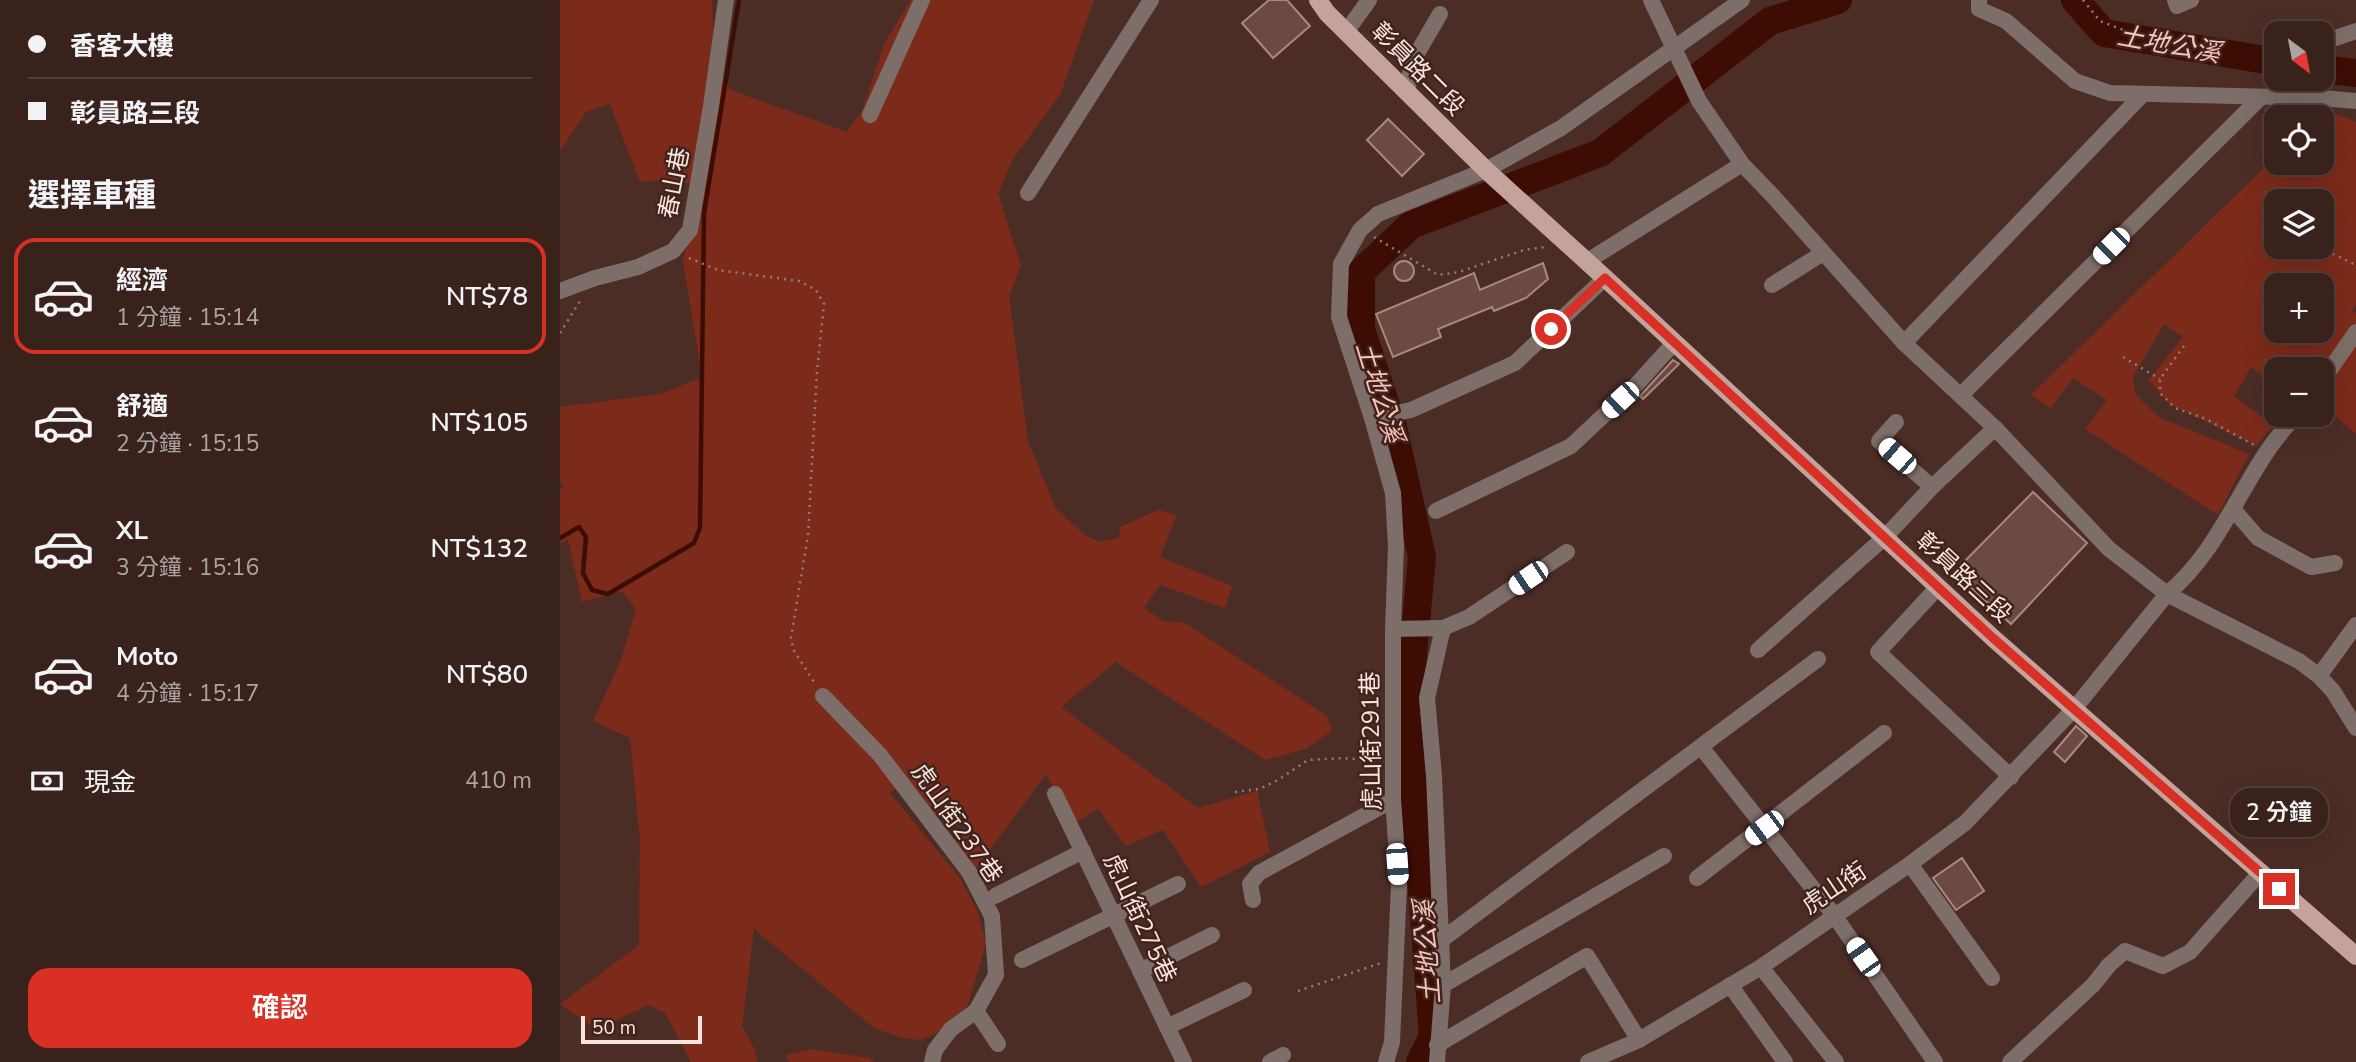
<!DOCTYPE html>
<html lang="zh-TW">
<meta charset="utf-8">
<style>
body{margin:0;font-family:"Nunito Sans","Noto Sans TC",sans-serif;background:#402a25;color:#f1f3f6;height:100vh;display:flex;flex-direction:column;font-size:26px;white-space:nowrap}
*{box-sizing:border-box;margin:0}
p{font-size:23px;color:#aba4a3}
.icon{flex:none;width:38px;height:38px;fill:none;stroke:currentColor;stroke-width:2;stroke-linecap:round;stroke-linejoin:round}
.map{position:relative;flex:1;overflow:hidden}
.side{display:flex;flex-direction:column;background:#39221c;width:560px}
.side>*{flex:none}
.guide{display:grid;align-content:center;height:154px;padding:0 28px;background:#39221c}
.needle{width:46px;rotate:148deg}
.buttons{position:absolute;left:1704px;top:21px;display:grid;gap:14px}
.buttons a{display:grid;place-items:center;width:70px;height:70px;border-radius:14px;background:#39221c;box-shadow:0 7px 28px #0002,0 0 0 2px #533f3b;font-size:35px}
.scale{position:absolute;left:21px;bottom:18px;width:121px;box-sizing:border-box;padding-left:7px;border:4px solid #f9e4df;border-top:0;font-size:19px;line-height:24px;white-space:nowrap;color:#f9e4df;-webkit-text-stroke:5px #41231d;paint-order:stroke}
.end{position:absolute;width:32px;height:32px;margin:-16px;border:9px solid #d93025;background:#fff;box-shadow:0 0 0 4px #fff}
.from{border-radius:50%}
.bubble{position:absolute;height:49px;border-radius:21px;background:#39221c;box-shadow:0 7px 28px #0002,0 0 0 2px #533f3b;font-size:23px;font-weight:600;line-height:49px;text-align:center}
.car{position:absolute;width:21px;height:42px;margin:-21px -10px;border-radius:9px;box-shadow:0 0 5px 2px #0007;background:linear-gradient(#fff 24%,#345 0 40%,#fff 0 76%,#345 0 86%,#fff 0)}
.guide b{display:flex;align-items:center;gap:24px;height:66px;font-size:26px}
.guide b+b{border-top:2px solid #533f3b}
.guide i{width:18px;height:18px;background:#f1f3f6}
ul{padding:0;list-style:none}
li{display:flex;align-items:center;gap:21px;height:116px;margin:0 14px 10px;padding:0 14px;border:4px solid transparent;border-radius:21px}
li div{flex:1}
li b{display:block;font-size:26px}
li em{font-style:normal;font-weight:600}
li.active{border-color:#d93025}
li>.icon{width:63px;height:63px;stroke-width:1.5}
h2{padding:0 28px;font-size:32px;line-height:84px}
.pay{display:flex;align-items:center;gap:18px;height:77px;padding:0 28px;font-size:26px}
.pay p{margin-inline-start:auto}
.cta{display:flex;gap:14px;margin-top:auto;padding:14px 28px}
.cta a{flex:1;height:80px;border-radius:21px;background:#d93025;color:#fff;font-size:28px;font-weight:600;line-height:80px;text-align:center}
main{display:flex;flex:1;min-height:0}
.map>svg:first-child{display:block}
</style>
<main>
<section class="side">
<div class="guide">
<b><i class="from"></i>香客大樓</b>
<b><i></i>彰員路三段</b>
</div>
<h2>選擇車種</h2>
<ul>
<li class="active"><svg class="icon" aria-label="car" viewBox="0 0 24 24"><path d="M5 17H2v-5l4-1 3-4h7l3 4 3 1v5h-3M9 17h6M6 11h13"/><circle cx="7" cy="17" r="2"/><circle cx="17" cy="17" r="2"/></svg><div><b>經濟</b><p>1 分鐘 · 15:14</p></div><em>NT$78</em></li>
<li><svg class="icon" aria-label="car" viewBox="0 0 24 24"><path d="M5 17H2v-5l4-1 3-4h7l3 4 3 1v5h-3M9 17h6M6 11h13"/><circle cx="7" cy="17" r="2"/><circle cx="17" cy="17" r="2"/></svg><div><b>舒適</b><p>2 分鐘 · 15:15</p></div><em>NT$105</em></li>
<li><svg class="icon" aria-label="car" viewBox="0 0 24 24"><path d="M5 17H2v-5l4-1 3-4h7l3 4 3 1v5h-3M9 17h6M6 11h13"/><circle cx="7" cy="17" r="2"/><circle cx="17" cy="17" r="2"/></svg><div><b>XL</b><p>3 分鐘 · 15:16</p></div><em>NT$132</em></li>
<li><svg class="icon" aria-label="car" viewBox="0 0 24 24"><path d="M5 17H2v-5l4-1 3-4h7l3 4 3 1v5h-3M9 17h6M6 11h13"/><circle cx="7" cy="17" r="2"/><circle cx="17" cy="17" r="2"/></svg><div><b>Moto</b><p>4 分鐘 · 15:17</p></div><em>NT$80</em></li>
</ul>
<div class="pay"><svg class="icon" aria-label="cash" viewBox="0 0 24 24"><path d="M3 7h18v10H3z"/><circle cx="12" cy="12" r="2"/></svg>現金<p>410 m</p></div>
<div class="cta"><a>確認</a></div>
</section>
<div class="map">
<svg width="1796" height="1062" viewBox="0 0 1796 1062">
<rect width="100%" height="100%" fill="#4c2d26"/>
<g fill="#7c2b1a" fill-rule="evenodd">
<polygon points="0,0 152,0 154,61 171,90 287,132 302,111 325,42 351,0 534,0 500,95 453,159 438,193 461,266 449,296 468,441 496,509 525,535 539,542 559,538 560,527 598,510 617,515 600,557 672,586 665,608 600,585 584,608 603,621 625,623 767,716 772,731 745,749 705,760 556,662 501,707 638,808 697,791 710,852 641,887 603,830 566,846 538,809 512,825 486,774 413,872 394,841 410,827 392,807 377,819 348,779 330,793 400,878 417,910 426,943 408,1005 374,1035 360,1040 342,1038 314,1028 194,929 182,1026 195,1050 197,1062 131,1062 106,1014 89,1005 36,1029 0,1004 79,945 80,840 70,738 33,721 61,660 76,609 61,591 22,602 8,540 0,543 0,489 4,487 0,479 0,407 101,394 142,377 123,261 139,186 111,179 80,182 50,104 26,112 0,151"/>
<path d="M1764,109L1796,122V304L1792,311L1796,313V434L1762,404V369H1717V385L1691,367L1674,396L1714,425L1696,446L1608,403L1589,380L1623,337L1604,324L1573,377L1575,394L1598,417L1689,454L1658,515L1525,429L1547,400L1513,378L1491,408L1471,395L1717,155V163H1762V117H1756ZM1717,201H1762V247H1717ZM1717,285H1762V331H1717Z"/>
<polygon points="251,1049 309,1058 314,1062 229,1062 226,1055"/>
</g>
<g fill="none" stroke-linecap="round" stroke-linejoin="round">
<polyline stroke="#3d0d04" stroke-width="4.5" points="0,538 19,527 26,537 23,573 32,590 48,594 134,543 140,528 144,213 179,0"/>
<g stroke="#3d0d04" stroke-width="28">
<polyline points="1515,0 1544,33 1717,62"/>
<polyline points="1762,69 1796,73"/>
<polyline points="860,1062 873,1036 848,708 862,557 833,427 801,329 801,272 851,225 1040,153 1210,21 1278,0"/>
</g>
</g>
<g fill="#6c4a43" stroke="#ac877e" stroke-width="2">
<polygon points="709,0 727,0 750,26 713,58 682,23"/>
<polygon points="828,119 864,154 842,176 807,140"/>
<circle cx="844" cy="271" r="10"/>
<polygon points="983,263 988,279 966,298 934,311 932,307 878,329 881,337 833,357 816,314 914,273 920,290"/>
<polygon points="1113,360 1119,364 1083,399 1080,396"/>
<polygon points="1473,492 1527,543 1451,624 1394,572"/>
<polygon points="1516,726 1527,736 1505,762 1494,752"/>
<polygon points="1402,858 1424,891 1396,910 1373,878"/>
</g>
<g fill="none" stroke-linecap="round" stroke-linejoin="round">
<g stroke="#977c76" stroke-width="2.5" stroke-dasharray="2 5" stroke-linecap="butt">
<polyline points="1523,0 1540,21 1566,31"/>
<polyline points="814,237 878,275 899,272 964,250 986,247"/>
<polyline points="1762,245 1767,251 1796,265"/>
<polyline points="129,258 158,270 239,281 256,290 264,304 257,371 248,535 231,638 233,649 254,682"/>
<polyline points="0,333 20,301"/>
<polyline points="1624,346 1600,379 1600,393 1615,408 1646,419 1694,445"/>
<polyline points="1563,357 1600,379"/>
<polyline points="675,792 699,789 718,780 748,760 783,758 817,761"/>
<polyline points="738,991 821,963"/>
</g>
<g stroke="#7e6e6a" stroke-width="16">
<polyline points="1091,0 1139,101 1182,164 1212,195 1344,343 1435,428 1549,549 1607,594 1739,661 1759,676 1773,691 1796,728"/>
<polyline points="1419,0 1419,9 1446,21 1515,81 1550,93 1763,98 1796,101"/>
<polyline points="1615,0 1617,6 1631,0"/>
<polyline points="786,32 809,0"/>
<polyline points="1764,42 1796,31"/>
<polyline points="847,93 852,62 880,14"/>
<polyline points="310,115 362,0"/>
<polyline points="468,193 591,0"/>
<polyline points="1026,262 1182,164"/>
<polyline points="1212,285 1263,253"/>
<polyline points="0,291 35,278 78,267 113,251 130,230 151,106 166,0"/>
<polyline points="1344,343 1583,94"/>
<polyline points="1762,381 1796,332"/>
<polyline points="1401,395 1700,98"/>
<polyline points="812,418 851,410 955,363 1045,278"/>
<polyline points="1336,422 1319,441 1372,487"/>
<polyline points="1673,509 1698,538 1751,567 1775,563"/>
<polyline points="876,511 1011,446 1076,385 1114,343"/>
<polyline points="1378,587 1318,652 1451,777"/>
<polyline points="883,628 909,617 1007,552"/>
<polyline points="833,629 883,628 867,698 874,776 883,985 877,1062"/>
<polyline points="1198,650 1325,537 1372,487 1435,428"/>
<polyline points="1759,676 1796,625"/>
<polyline points="263,696 320,755 409,872 432,916 436,975 416,1011 391,1029 375,1050 372,1062"/>
<polyline points="1141,747 1274,915 1375,1062"/>
<polyline points="495,794 624,1062"/>
<polyline points="1350,864 1432,978"/>
<polyline points="1137,878 1324,733"/>
<polyline points="435,896 523,851"/>
<polyline points="693,900 690,884 699,873 833,800"/>
<polyline points="880,941 1258,659"/>
<polyline points="462,960 618,884"/>
<polyline points="1201,967 1276,1062"/>
<polyline points="580,971 652,935"/>
<polyline points="883,985 1104,856"/>
<polyline points="1170,985 1225,1062"/>
<polyline points="416,1011 438,1044"/>
<polyline points="607,1027 684,990"/>
<polyline points="877,1045 1027,956 1079,1040"/>
<polyline points="710,1062 723,1055"/>
<polyline points="826,1062 832,1042 839,885 833,800 833,629 836,546 833,493 812,418 779,317 781,264 800,230 818,214 926,170 1001,128 1182,0"/>
<path d="M1028,1062L1079,1040L1201,967L1350,864L1405,823L1514,709L1607,594C1653,556 1674,501 1706,453C1714,440 1726,427 1736,415"/>
<polyline points="1450,1062 1533,985 1549,965 1565,951 1603,966 1630,952 1700,873"/>
</g>
<polyline stroke="#c4a39c" stroke-width="18" points="758,0 767,13 926,170 1045,278 1433,638 1796,956"/>
</g>
<g fill="none" stroke-linecap="round" stroke-linejoin="round">
<polyline stroke="#d93025" stroke-width="9" points="991,329 1045,278 1433,638 1719,889"/>
</g>
<g text-anchor="middle" stroke-width="5" stroke-linejoin="round" paint-order="stroke">
<g font-size="24" fill="#f9e4df" stroke="#41231d">
<text transform="translate(858 69) rotate(45)" y="8">彰員路二段</text>
<text transform="translate(114 183) rotate(-79)" y="8">春山巷</text>
<text transform="translate(1404 577) rotate(43)" y="8">彰員路三段</text>
<text transform="translate(811 741) rotate(-91)" y="8">虎山街291巷</text>
<text transform="translate(397 823) rotate(55)" y="8">虎山街237巷</text>
<text transform="translate(1274 888) rotate(-34)" y="8">虎山街</text>
<text transform="translate(580 918) rotate(65)" y="8">虎山街275巷</text>
</g>
<g font-size="26" font-style="italic" fill="#f8c2b6" stroke="#41231d">
<text transform="translate(1609 44) rotate(10)" y="9">土地公溪</text>
<text transform="translate(820 392) rotate(73)" y="9">土地公溪</text>
<text transform="translate(867 952) rotate(-94)" y="9">土地公溪</text>
</g>
</g>
</svg>
<div class="buttons">
<a><svg class="needle" viewBox="-14 -14 28 28"><path d="M0-13l5 13h-10z" fill="#e53935"/><path d="M0 13l5-13h-10z" fill="#aba4a3"/></svg></a>
<a><svg class="icon" aria-label="locate" viewBox="0 0 24 24"><circle cx="12" cy="12" r="6"/><path d="M12 2v4M12 18v4M2 12h4M18 12h4"/></svg></a>
<a><svg class="icon" aria-label="layers" viewBox="0 0 24 24"><path d="M12 4l9 5-9 5-9-5zM3 14l9 5 9-5"/></svg></a>
<a>+</a>
<a>−</a>
</div>
<div class="scale">50 m</div>
<i class="end from" style="left:991px;top:329px"></i>
<i class="end" style="left:1719px;top:889px"></i>
<div class="bubble" style="left:1670px;top:788px;width:98px">2 分鐘</div>
<i class="car" style="left:1551px;top:246px;rotate:225deg"></i>
<i class="car" style="left:1060px;top:400px;rotate:227deg"></i>
<i class="car" style="left:1337px;top:456px;rotate:311deg"></i>
<i class="car" style="left:968px;top:578px;rotate:236deg"></i>
<i class="car" style="left:1204px;top:828px;rotate:233deg"></i>
<i class="car" style="left:837px;top:864px;rotate:176deg"></i>
<i class="car" style="left:1303px;top:957px;rotate:325deg"></i>
</div>
</main>
